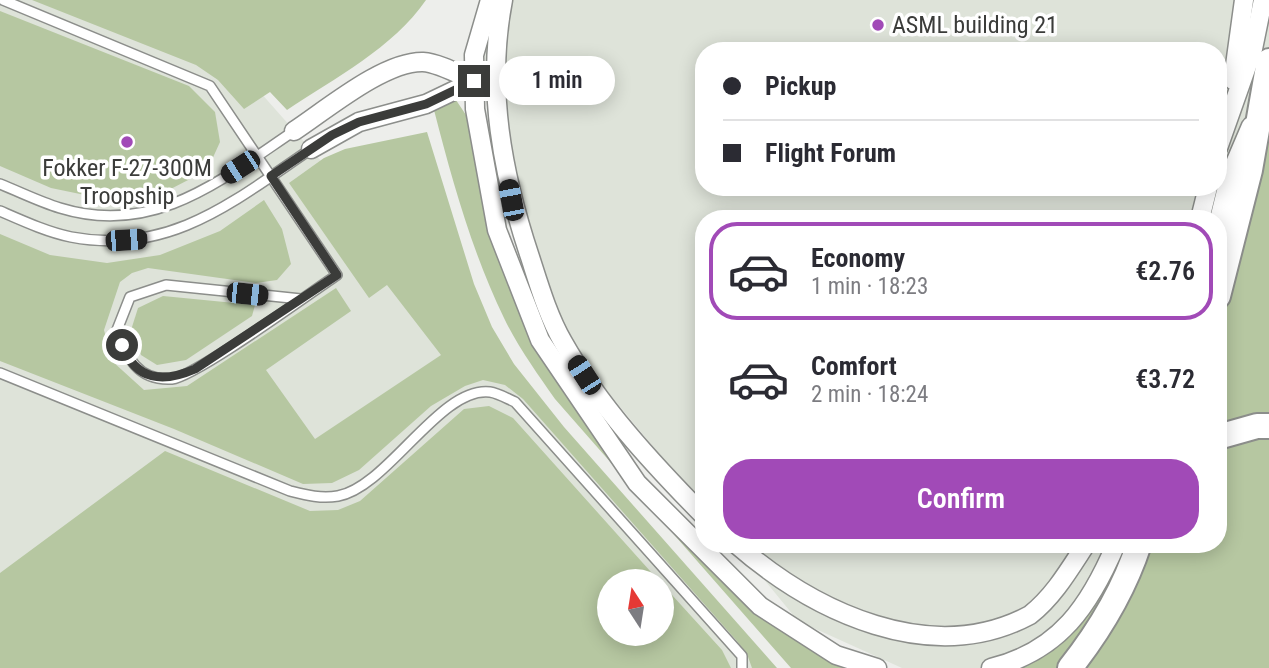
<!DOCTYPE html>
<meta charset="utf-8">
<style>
body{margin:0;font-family:"Roboto Condensed",sans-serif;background:#f7f7f7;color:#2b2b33;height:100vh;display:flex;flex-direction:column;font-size:26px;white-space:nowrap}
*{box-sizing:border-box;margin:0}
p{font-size:23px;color:#7c7c81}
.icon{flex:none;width:38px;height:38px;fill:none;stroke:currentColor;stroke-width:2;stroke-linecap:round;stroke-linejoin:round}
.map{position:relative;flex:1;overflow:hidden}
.side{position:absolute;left:695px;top:210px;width:532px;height:343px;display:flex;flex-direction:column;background:#fff;border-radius:28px;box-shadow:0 4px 18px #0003}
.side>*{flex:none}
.hud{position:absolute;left:695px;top:42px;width:532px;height:154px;border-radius:28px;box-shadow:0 4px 18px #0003;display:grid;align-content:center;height:154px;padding:0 28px;background:#fff}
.needle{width:46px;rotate:348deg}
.buttons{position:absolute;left:597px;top:569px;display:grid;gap:14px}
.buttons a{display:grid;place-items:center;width:77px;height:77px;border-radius:50%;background:#fff;box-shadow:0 4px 18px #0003;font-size:35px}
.end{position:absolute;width:32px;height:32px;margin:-16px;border:9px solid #3b3c3a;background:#fff;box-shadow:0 0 0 4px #fff}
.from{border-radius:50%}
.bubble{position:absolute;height:49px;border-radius:24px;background:#fff;box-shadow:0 4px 18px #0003;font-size:23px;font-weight:600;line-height:49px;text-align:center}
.car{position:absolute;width:21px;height:42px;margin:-21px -10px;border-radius:9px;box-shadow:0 0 5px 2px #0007;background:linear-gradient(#222 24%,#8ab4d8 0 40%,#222 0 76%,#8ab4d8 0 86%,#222 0)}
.hud b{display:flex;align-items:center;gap:24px;height:66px;font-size:26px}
.hud b+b{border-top:2px solid #e1e1e2}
.hud i{width:18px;height:18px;background:#2b2b33}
ul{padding:12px 0 0;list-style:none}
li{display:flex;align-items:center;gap:21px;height:98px;margin:0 14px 10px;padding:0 14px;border:4px solid transparent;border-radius:28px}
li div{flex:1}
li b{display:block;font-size:26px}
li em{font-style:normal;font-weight:600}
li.on{border-color:#a14ab7}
li>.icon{width:63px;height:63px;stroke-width:1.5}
.primary-button{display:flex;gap:14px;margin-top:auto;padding:14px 28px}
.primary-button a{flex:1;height:80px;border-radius:28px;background:#a14ab7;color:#fff;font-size:28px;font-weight:600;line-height:80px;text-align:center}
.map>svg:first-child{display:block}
</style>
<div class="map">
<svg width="1269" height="668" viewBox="0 0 1269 668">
<rect width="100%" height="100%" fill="#edeeeb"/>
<g fill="#dee3d9" fill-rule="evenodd">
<path d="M0,0H59L245,75L770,668H0ZM609,581H662V634H609Z"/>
<path d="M489,0H1269V668H902L798,621L735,544H1218V219H704L703,507L544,315L497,180L485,63ZM704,51H1218V187H704Z"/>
</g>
<g fill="#b6c7a1">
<path d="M32,0H426C393,48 335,78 287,110L270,92L244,109L218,80L196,65Z"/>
<polygon points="0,11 189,86 215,112 220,142 210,164 194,177 159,195 114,201 51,188 0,166"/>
<path d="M456,100L466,115L491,234L505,274L540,353L565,395L609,455L756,610L843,668H791L555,399C537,373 518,347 504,318C472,252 452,180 434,110Z"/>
<polygon points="1269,126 1269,417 1218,429 1218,323"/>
<polygon points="427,132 474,284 492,327 514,364 564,427 777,668 752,668 747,654 736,640 523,399 505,385 483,380 465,386 431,406 359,470 332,483 303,484 174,429 0,361 0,234 50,255 107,263 160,255 220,231 264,200 282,229 291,264 277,280 256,283 148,268 132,273 120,282 104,330 112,361 144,390 187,386 336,288 351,311 266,370 315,439 441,355 387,285 369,298 289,183 324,158 345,149"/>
<polygon points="163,296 255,305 252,316 186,360 157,365 141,355 132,327 138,308"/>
<polygon points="489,406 513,418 659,581 609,581 609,634 662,634 662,584 722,650 731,668 0,668 0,573 165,451 310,511 338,510 360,501 464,409"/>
<polygon points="1269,433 1269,668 1081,668 1123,605 1151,544 1218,544 1218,448"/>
<polygon points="1101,597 1077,642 1057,668 1014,668 1068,634"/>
</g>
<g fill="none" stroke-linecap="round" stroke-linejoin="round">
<g stroke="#8c8e8b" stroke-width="12">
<g id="lane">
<path d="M3,0L210,86L337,275C310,293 195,377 172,379C137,381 127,357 117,330L130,297L166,285L301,299"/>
<path d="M0,184C20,192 40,202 60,208C154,237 221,180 294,131"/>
<path d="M0,211C23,221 47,232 71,237C170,256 234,201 311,149"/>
<path d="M0,373L290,491C306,495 321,499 338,496C388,487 440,386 490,392C498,393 508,399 515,402L742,656V668"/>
</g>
</g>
<g stroke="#8c8e8b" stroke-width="21">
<g id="street">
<polyline points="490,0 474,55 475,109 497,230 540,340 637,483 760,606 836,655 877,668"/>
<path d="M503,0C486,88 502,173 530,257C539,285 548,316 563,342C599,406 652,463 704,516"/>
<polyline points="1233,80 1244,0"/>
<path d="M294,131C326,110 384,61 423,62C439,63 460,75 474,81"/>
<polyline points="1218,148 1253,49 1263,0"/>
<polyline points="311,149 359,122 426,104 474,81"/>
<polyline points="1200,219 1208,187"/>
<polyline points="1218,224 1230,175 1251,126"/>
<path d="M736,544C814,612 931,668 1030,615C1054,596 1069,570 1086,544"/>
<path d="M991,668C1060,651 1090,605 1116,544"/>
</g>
</g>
<g stroke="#8c8e8b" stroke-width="28">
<g id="secondary">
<polyline points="1218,296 1250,170 1269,61"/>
<polyline points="1218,437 1257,426 1269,426"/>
<path d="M1070,668C1100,630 1124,590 1139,544"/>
</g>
</g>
<use href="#lane" stroke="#fff" stroke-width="9"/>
<use href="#street" stroke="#fff" stroke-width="18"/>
<use href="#secondary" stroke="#fff" stroke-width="24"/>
</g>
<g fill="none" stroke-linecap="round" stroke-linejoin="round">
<path stroke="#3b3c3a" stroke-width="9" d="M122,345C136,381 163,383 195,369L337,275L271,176L332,135L359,122L426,104L474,81"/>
</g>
<g fill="#a14ab7" stroke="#fff" stroke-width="2.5">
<circle cx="878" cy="25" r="7"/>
<circle cx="127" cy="142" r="7"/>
</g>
<g text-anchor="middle" stroke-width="7" stroke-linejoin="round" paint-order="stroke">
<g font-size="24" fill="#3b3c3a" stroke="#fff" text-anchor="start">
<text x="892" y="33">ASML building 21</text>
<text x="127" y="176" text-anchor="middle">Fokker F-27-300M<tspan x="127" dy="28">Troopship</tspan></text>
</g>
</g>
</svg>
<div class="buttons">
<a><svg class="needle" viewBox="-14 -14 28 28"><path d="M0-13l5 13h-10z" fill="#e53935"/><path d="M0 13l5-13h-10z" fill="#7c7c81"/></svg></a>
</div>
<i class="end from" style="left:122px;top:345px"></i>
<i class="end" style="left:474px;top:81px"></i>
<div class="bubble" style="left:499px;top:56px;width:116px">1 min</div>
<i class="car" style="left:240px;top:167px;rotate:237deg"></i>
<i class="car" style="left:511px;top:200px;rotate:349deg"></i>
<i class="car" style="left:126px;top:240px;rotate:86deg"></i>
<i class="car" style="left:247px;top:294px;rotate:96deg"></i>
<i class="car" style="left:584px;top:375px;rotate:327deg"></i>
<div class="hud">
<b><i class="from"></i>Pickup</b>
<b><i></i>Flight Forum</b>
</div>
<section class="side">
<ul>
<li class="on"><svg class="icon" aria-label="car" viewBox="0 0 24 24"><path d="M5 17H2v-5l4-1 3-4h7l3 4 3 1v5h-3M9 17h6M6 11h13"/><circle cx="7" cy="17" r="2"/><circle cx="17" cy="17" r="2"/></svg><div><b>Economy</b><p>1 min · 18:23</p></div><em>€2.76</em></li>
<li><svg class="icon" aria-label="car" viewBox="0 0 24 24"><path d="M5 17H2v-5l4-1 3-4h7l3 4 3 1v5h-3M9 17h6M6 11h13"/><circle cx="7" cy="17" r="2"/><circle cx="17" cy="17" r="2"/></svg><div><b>Comfort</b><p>2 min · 18:24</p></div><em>€3.72</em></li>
</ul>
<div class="primary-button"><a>Confirm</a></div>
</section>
</div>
